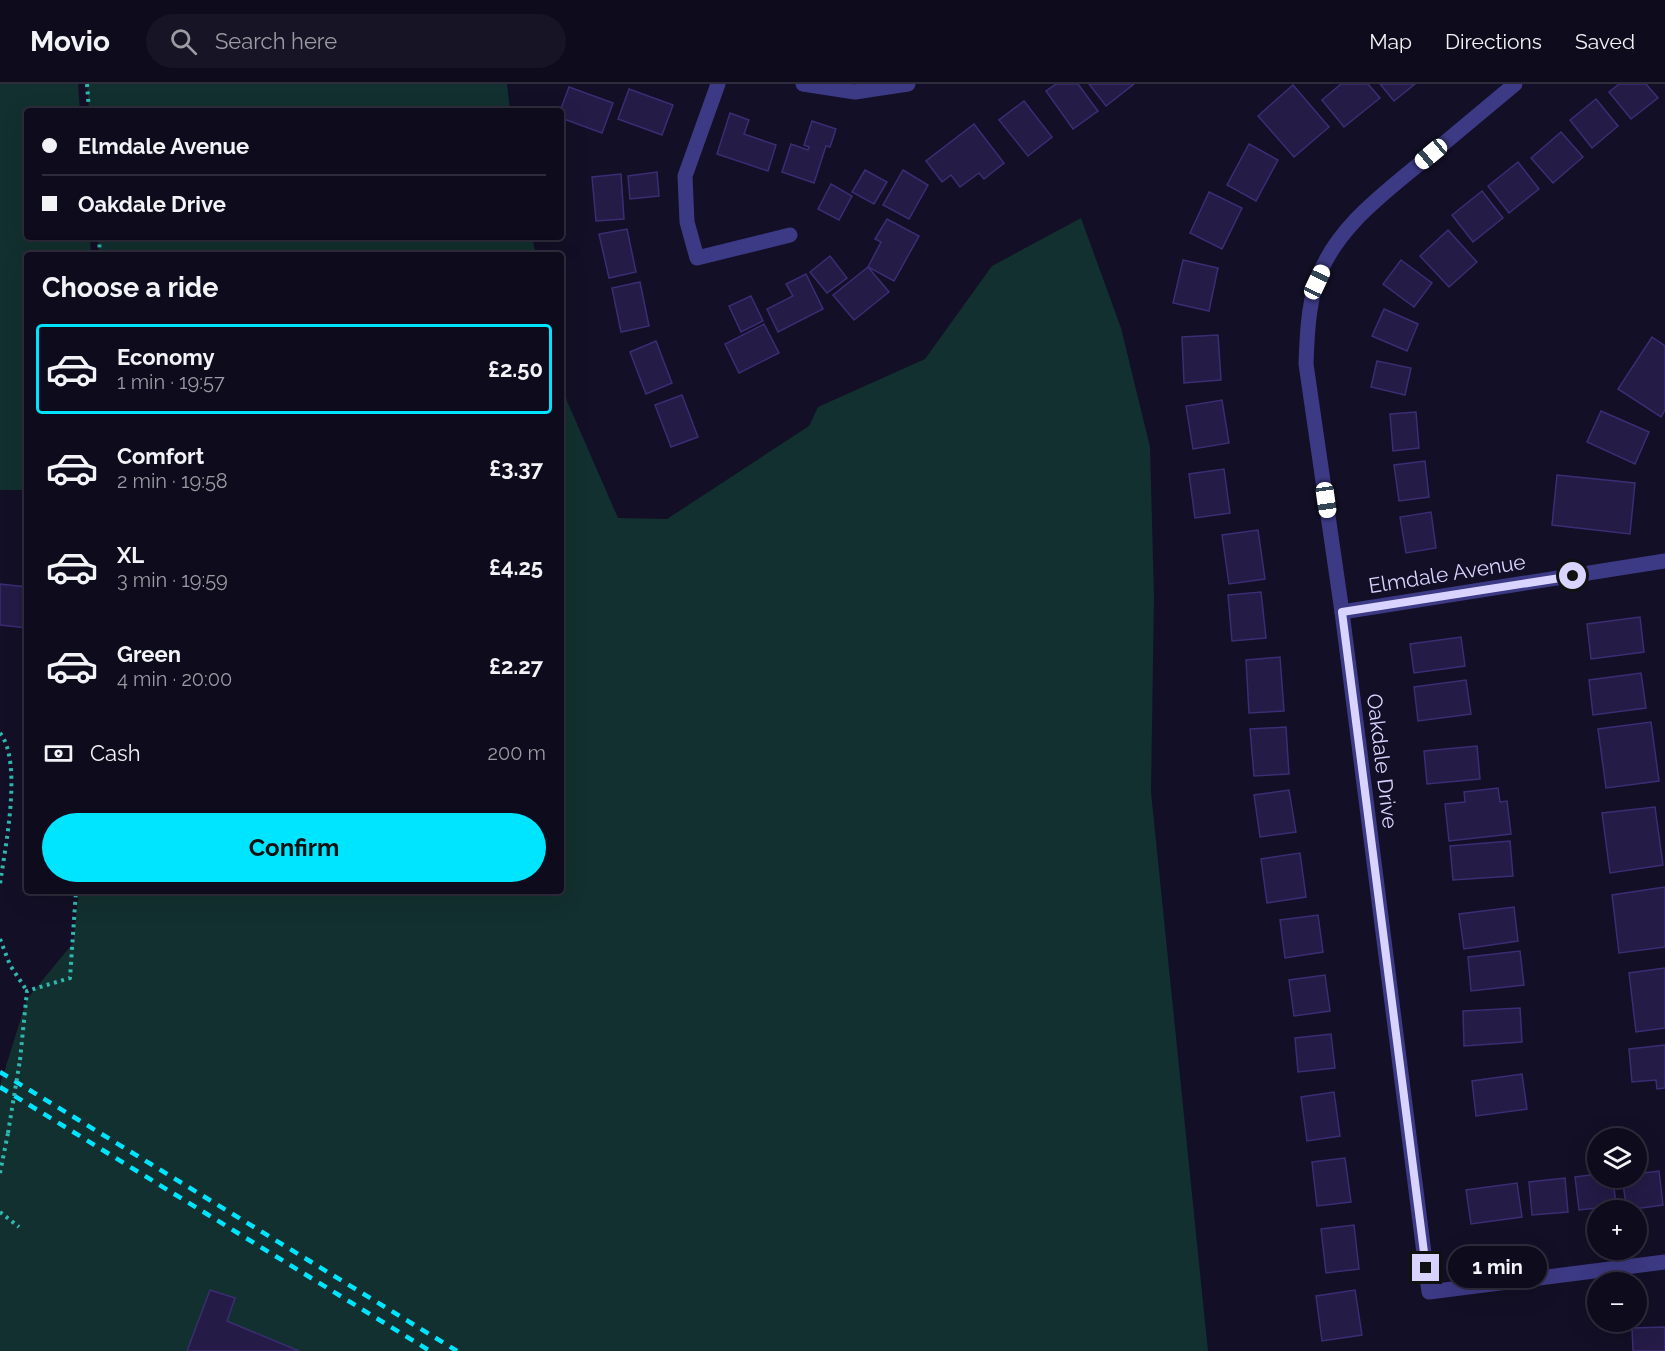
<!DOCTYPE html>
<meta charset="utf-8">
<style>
body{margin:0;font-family:Raleway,sans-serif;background:#171425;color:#f1f3f6;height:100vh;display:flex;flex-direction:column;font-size:22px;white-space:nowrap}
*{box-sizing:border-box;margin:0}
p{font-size:20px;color:#9b9ba3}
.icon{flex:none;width:33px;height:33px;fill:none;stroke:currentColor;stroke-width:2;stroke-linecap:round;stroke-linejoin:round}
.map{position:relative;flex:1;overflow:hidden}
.panel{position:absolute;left:24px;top:168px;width:540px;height:642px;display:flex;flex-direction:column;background:#0e0b1c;border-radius:6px;box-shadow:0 6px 24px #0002,0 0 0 2px #2e2b3b}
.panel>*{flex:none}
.hud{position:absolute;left:24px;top:24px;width:540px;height:132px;border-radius:6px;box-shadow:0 6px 24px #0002,0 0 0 2px #2e2b3b;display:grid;align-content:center;height:132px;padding:0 18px;background:#0e0b1c}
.tools{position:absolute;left:1587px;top:1044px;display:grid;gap:12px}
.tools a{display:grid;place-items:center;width:60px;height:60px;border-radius:50%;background:#0e0b1c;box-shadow:0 6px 24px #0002,0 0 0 2px #2e2b3b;font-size:30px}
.end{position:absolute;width:27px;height:27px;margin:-14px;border:8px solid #d9d4ff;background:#111;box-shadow:0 0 0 3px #111}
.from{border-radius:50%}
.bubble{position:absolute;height:42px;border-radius:21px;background:#0e0b1c;box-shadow:0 6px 24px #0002,0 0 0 2px #2e2b3b;font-size:20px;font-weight:700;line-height:42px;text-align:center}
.car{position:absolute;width:18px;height:36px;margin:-18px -9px;border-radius:8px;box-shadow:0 0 4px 2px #0007;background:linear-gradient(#fff 24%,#345 0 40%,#fff 0 76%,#345 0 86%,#fff 0)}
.hud b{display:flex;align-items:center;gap:21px;height:57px;font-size:22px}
.hud b+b{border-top:2px solid #2e2b3b}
.hud i{width:15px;height:15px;background:#f1f3f6}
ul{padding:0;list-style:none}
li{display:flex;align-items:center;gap:18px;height:90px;margin:0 12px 9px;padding:0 6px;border:3px solid transparent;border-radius:6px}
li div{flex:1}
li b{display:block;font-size:22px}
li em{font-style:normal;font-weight:700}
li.active{border-color:#00e5ff}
li>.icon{width:54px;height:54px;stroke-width:1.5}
h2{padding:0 18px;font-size:27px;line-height:72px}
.pay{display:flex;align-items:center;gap:15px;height:66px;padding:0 18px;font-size:22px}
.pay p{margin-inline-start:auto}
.cta{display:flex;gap:12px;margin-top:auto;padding:12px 18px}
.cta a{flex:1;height:69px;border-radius:36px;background:#00e5ff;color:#111;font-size:24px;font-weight:700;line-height:69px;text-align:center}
header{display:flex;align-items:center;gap:36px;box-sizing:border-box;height:84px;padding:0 30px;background:#0e0b1c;border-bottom:2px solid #2e2b3b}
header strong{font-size:28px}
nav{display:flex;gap:33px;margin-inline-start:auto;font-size:21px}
.search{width:420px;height:54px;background:#171425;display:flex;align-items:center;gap:15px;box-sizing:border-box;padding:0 21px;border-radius:33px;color:#9b9ba3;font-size:22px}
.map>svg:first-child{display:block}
</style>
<header>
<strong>Movio</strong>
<div class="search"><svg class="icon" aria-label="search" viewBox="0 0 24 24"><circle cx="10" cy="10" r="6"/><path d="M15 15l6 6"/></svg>Search here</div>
<nav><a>Map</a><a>Directions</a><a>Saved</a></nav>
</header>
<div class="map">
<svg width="1665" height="1267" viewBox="0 0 1665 1267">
<rect width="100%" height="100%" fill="#130f26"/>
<g fill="#12302f">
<polygon points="0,0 78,0 80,27 27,27 27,153 90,153 91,171 27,171 27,406 0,406"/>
<polygon points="87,0 507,0 510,27 89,27"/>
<polygon points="1081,134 1121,244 1150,363 1154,512 1151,708 1208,1267 0,1267 0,1001 27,915 73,859 79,807 561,807 561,289 567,317 618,434 667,435 809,342 818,323 925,275 992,182"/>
<polygon points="98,153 532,153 536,171 99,171"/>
</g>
<g fill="#241b47" stroke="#3b2d73" stroke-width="1.5">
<polygon points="1056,0 1078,0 1098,27 1073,45 1046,7"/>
<polygon points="1089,0 1134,0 1106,22"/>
<polygon points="1341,0 1368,0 1380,14 1344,43 1322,16"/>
<polygon points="1380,0 1415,0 1394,17"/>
<polygon points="1619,0 1646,0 1658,14 1631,35 1609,8"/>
<polygon points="1293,1 1329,43 1294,73 1258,32"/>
<polygon points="569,3 613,19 602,49 561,34 560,27"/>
<polygon points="629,5 673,21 662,51 618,35"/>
<polygon points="1596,15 1618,42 1592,64 1570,36"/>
<polygon points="1024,17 1052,53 1028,72 999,36"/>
<polygon points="730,29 749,36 744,50 776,61 768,87 717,70"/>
<polygon points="812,37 836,45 830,63 826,62 814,99 782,88 791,60 808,66 809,63 804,61"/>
<polygon points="974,40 1004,79 984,95 979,89 960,103 951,91 942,98 926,77"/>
<polygon points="1561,48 1583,73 1553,99 1531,74"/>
<polygon points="1249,60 1278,76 1256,117 1227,101"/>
<polygon points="1518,78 1539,105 1509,129 1488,102"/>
<polygon points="865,86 887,98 874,120 852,108"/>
<polygon points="903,86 928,101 909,135 883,121"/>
<polygon points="657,88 659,112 630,115 628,92"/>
<polygon points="621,90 624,135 596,137 592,93"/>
<polygon points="831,100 852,112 839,136 818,125"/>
<polygon points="1482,107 1503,134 1473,158 1452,131"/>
<polygon points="1209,108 1242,124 1222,165 1190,149"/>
<polygon points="887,135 919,152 894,197 868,183 881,158 875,155"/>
<polygon points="627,145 636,188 609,194 599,150"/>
<polygon points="1448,146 1477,178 1449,203 1420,172"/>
<polygon points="830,172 847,194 827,209 810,188"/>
<polygon points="1183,176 1218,184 1209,227 1173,219"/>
<polygon points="1401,176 1432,199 1414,223 1383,200"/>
<polygon points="868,183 889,208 854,236 833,211"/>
<polygon points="806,190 823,225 778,248 767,225 793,212 786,200"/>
<polygon points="640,198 649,242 621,248 612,204"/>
<polygon points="751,212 763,237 741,248 729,222"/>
<polygon points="1384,225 1418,240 1407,267 1372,252"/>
<polygon points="764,240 779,269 739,289 725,260"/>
<polygon points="1218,251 1221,296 1184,299 1182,253"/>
<polygon points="1652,253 1665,262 1665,326 1661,333 1618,305"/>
<polygon points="656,257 672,299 646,310 630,268"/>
<polygon points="1377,277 1411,284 1405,311 1371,303"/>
<polygon points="682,311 698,353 671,363 655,321"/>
<polygon points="1222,316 1229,359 1193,365 1186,322"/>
<polygon points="1601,327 1649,348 1635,380 1587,358"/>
<polygon points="1416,328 1419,364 1393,367 1390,330"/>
<polygon points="1425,377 1429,413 1399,417 1394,381"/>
<polygon points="1224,385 1230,429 1195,434 1189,390"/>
<polygon points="1557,391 1635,399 1630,450 1552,441"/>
<polygon points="1431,428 1436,464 1406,469 1400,433"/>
<polygon points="1258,446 1265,495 1229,500 1222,451"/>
<polygon points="0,500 27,503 27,544 0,541"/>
<polygon points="1261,508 1266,554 1232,557 1228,511"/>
<polygon points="1640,533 1644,568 1591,575 1587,540"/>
<polygon points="1461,553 1465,582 1414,589 1410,560"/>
<polygon points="1280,573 1284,627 1249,629 1246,576"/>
<polygon points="1641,589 1646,624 1593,631 1589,596"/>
<polygon points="1466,596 1471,630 1418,637 1414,603"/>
<polygon points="1651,638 1659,697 1606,704 1598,645"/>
<polygon points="1286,643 1289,690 1254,692 1250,645"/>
<polygon points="1477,662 1480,695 1427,700 1424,667"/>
<polygon points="1498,704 1500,718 1507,717 1511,750 1449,757 1445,720 1465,718 1464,708"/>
<polygon points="1289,706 1296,748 1260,753 1254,711"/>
<polygon points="1655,723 1663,781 1610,789 1602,729"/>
<polygon points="1510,757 1513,792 1453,796 1450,762"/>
<polygon points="1300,769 1306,813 1267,819 1261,775"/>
<polygon points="1665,803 1665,863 1619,869 1612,811"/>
<polygon points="1514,823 1518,857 1464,865 1459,830"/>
<polygon points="1318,831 1323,868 1285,874 1280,836"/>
<polygon points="1520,867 1524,901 1471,907 1468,873"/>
<polygon points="1665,884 1665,944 1636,948 1629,889"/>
<polygon points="1325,891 1330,927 1294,932 1289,896"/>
<polygon points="1520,924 1522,958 1464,962 1463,927"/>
<polygon points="1331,950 1335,984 1298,988 1295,954"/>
<polygon points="1665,961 1665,1004 1657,1005 1656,996 1632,998 1629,965"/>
<polygon points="1522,990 1527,1025 1476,1032 1472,997"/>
<polygon points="1334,1008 1340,1052 1307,1057 1301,1013"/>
<polygon points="1345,1074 1351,1118 1317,1122 1312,1078"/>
<polygon points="1659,1087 1663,1121 1627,1126 1622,1094 1636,1094 1636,1090"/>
<polygon points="1598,1090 1598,1094 1613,1094 1616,1122 1579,1126 1575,1093"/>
<polygon points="1565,1094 1568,1128 1532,1131 1529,1098"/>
<polygon points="1517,1099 1522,1133 1471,1140 1466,1106"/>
<polygon points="1354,1141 1359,1185 1326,1189 1321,1145"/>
<polygon points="210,1206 235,1214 227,1237 299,1267 187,1267"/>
<polygon points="1355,1206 1362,1251 1322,1257 1316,1212"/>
<polygon points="1665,1243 1665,1267 1633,1267 1632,1244"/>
</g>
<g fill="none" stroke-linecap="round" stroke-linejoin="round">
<g stroke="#2fb8b0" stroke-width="4" stroke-dasharray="3 4.5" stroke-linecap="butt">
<polyline points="87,0 89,27"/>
<polyline points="99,153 100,171"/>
<path d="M0,649C23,678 5,764 0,800"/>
<polyline points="0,855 10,881 27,907"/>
<polyline points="20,976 27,907 70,894 76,807"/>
<polyline points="0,1089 8,1049"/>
<polyline points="0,1128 19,1143"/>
</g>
<g stroke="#3d3a85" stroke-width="15">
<polyline points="718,0 685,92 687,138 697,174 790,151"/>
<polyline points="803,0 855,8 908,0"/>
<path d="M1515,0C1485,25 1454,51 1424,76C1382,111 1334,145 1316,199C1308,225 1307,253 1306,280L1342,528L1429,1208L1665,1178"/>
<polyline points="1342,528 1665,477"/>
</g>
<g stroke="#00e5ff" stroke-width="4.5" stroke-dasharray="9 8" stroke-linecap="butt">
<polyline points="0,988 457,1267"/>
<polyline points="0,1003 430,1267"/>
</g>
<polyline stroke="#2fb8b0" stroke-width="4" stroke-dasharray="3 4.5" stroke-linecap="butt" points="8,1049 20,976"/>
</g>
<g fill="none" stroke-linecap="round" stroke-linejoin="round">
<polyline stroke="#d9d4ff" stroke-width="8" points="1426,1184 1342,528 1573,492"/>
</g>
<g text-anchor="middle" stroke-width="4.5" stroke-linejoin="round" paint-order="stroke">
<g font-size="21" fill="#d9d4ff" stroke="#130f26">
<text transform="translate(1447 490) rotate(-9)" y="7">Elmdale Avenue</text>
<text transform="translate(1382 677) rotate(83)" y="7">Oakdale Drive</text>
</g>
</g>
</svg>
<div class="tools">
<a><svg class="icon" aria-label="layers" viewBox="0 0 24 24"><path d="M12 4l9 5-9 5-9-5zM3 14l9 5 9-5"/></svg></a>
<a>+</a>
<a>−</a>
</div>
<i class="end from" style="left:1573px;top:492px"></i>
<i class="end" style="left:1426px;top:1184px"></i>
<div class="bubble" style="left:1448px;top:1162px;width:99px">1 min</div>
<i class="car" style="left:1431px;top:70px;rotate:230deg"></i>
<i class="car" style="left:1317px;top:198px;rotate:25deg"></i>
<i class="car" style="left:1326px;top:416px;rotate:172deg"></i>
<div class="hud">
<b><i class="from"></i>Elmdale Avenue</b>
<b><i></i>Oakdale Drive</b>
</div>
<section class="panel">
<h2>Choose a ride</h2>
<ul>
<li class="active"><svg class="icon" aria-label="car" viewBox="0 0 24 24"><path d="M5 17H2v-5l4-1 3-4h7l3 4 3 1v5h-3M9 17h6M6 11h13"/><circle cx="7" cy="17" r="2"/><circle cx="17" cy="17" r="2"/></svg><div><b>Economy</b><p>1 min · 19:57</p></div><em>£2.50</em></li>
<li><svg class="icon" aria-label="car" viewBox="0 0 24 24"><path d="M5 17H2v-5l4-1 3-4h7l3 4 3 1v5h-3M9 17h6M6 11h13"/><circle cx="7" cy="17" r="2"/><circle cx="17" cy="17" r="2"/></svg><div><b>Comfort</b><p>2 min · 19:58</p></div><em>£3.37</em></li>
<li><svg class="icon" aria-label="car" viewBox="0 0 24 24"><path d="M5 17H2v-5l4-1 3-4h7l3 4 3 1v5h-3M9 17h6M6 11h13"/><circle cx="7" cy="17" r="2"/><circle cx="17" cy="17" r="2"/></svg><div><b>XL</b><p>3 min · 19:59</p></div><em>£4.25</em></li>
<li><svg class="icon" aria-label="car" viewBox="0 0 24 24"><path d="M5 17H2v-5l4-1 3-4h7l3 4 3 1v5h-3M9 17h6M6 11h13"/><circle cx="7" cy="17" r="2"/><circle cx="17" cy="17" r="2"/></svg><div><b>Green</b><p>4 min · 20:00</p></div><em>£2.27</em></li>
</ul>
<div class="pay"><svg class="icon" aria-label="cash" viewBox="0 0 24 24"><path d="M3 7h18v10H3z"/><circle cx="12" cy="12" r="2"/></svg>Cash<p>200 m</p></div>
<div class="cta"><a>Confirm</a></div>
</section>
</div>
